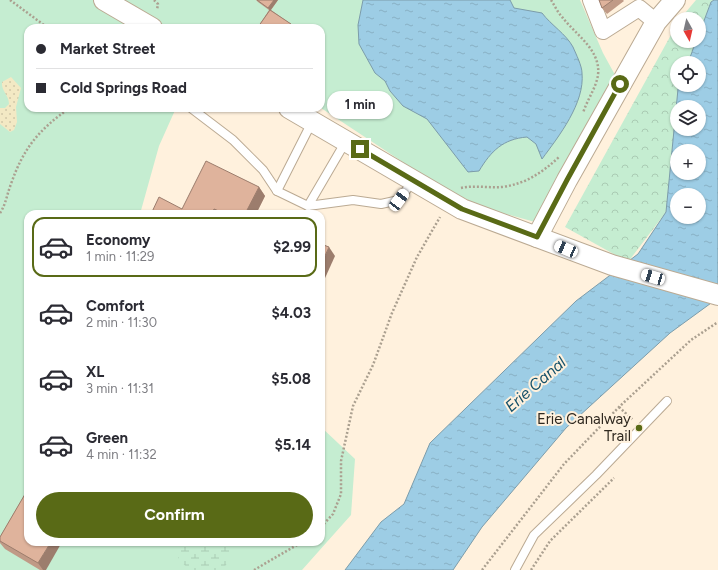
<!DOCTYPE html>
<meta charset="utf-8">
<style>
body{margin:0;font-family:Figtree,sans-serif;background:#f7f7f7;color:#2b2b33;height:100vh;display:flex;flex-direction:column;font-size:15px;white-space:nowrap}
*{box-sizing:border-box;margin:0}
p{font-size:13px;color:#7c7c81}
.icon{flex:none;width:22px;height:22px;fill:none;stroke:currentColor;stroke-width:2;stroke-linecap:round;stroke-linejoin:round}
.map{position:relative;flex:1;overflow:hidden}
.details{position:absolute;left:24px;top:210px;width:301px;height:336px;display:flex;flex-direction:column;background:#fff;border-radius:12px;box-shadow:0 1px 3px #0004}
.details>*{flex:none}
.top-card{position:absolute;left:24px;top:24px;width:301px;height:88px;border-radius:12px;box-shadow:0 1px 3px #0004;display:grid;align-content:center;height:88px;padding:0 12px;background:#fff}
.needle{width:26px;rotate:172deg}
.buttons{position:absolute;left:670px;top:12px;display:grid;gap:8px}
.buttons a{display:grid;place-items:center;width:36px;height:36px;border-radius:50%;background:#fff;box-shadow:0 1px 3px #0004;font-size:20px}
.end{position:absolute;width:18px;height:18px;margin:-9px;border:5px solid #596a16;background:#fff;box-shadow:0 0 0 2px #fff}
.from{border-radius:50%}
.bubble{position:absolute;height:28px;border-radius:14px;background:#fff;box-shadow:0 1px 3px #0004;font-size:13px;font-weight:700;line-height:28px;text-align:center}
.car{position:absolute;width:12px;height:24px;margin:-12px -6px;border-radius:5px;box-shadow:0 0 3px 1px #0007;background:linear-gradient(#fff 24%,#345 0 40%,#fff 0 76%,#345 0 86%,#fff 0)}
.top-card b{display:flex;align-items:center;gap:14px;height:38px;font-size:15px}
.top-card b+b{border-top:1px solid #e1e1e2}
.top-card i{width:10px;height:10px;background:#2b2b33}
ul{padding:7px 0 0;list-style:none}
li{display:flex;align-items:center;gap:12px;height:60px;margin:0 8px 6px;padding:0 4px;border:2px solid transparent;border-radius:12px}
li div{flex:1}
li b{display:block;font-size:15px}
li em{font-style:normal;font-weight:700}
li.current{border-color:#596a16}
li>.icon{width:36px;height:36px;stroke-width:1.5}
.primary-button{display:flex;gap:8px;margin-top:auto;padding:8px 12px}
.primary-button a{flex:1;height:46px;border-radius:24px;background:#596a16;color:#fff;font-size:16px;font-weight:700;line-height:46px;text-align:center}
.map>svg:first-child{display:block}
</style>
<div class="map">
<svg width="718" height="570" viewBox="0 0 718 570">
<defs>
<pattern id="wetland-marsh" width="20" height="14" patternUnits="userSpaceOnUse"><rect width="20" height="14" fill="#c5edd1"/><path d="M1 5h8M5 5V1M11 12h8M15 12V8" fill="none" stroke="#aacbb3"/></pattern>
<pattern id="sand-dots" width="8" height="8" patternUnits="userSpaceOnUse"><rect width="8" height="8" fill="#f3e9c4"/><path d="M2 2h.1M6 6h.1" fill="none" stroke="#d1c8a8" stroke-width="1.8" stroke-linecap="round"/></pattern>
<pattern id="park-crowns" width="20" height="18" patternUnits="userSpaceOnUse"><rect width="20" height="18" fill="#c5edd1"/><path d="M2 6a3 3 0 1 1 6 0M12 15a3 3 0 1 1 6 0" fill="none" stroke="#aacbb3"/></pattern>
<pattern id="water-ripples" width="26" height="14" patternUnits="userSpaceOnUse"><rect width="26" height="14" fill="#9dcde5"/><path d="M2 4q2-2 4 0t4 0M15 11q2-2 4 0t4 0" fill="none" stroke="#88b0c4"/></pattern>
</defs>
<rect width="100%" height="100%" fill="#fff1dd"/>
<polygon fill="#c5edd1" points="0,0 580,0 603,53 620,84 535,222 484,208 433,182 321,108 321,28 28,28 28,108 176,108 159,146 140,214 28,214 28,542 321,542 321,427 355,459 351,515 302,570 0,570"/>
<path fill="url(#wetland-marsh)" d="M169,542H229C231,552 230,564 221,570H189L179,559Z"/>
<path fill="url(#sand-dots)" d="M11,77L21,88L16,107L17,122L14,130L10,132L0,124V108H5L9,104C9,95 1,91 2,82Z"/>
<g fill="url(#park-crowns)">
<polygon points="696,0 714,0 711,2 699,34 699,19 680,19"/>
<polygon points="677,24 677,41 696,41 688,63 677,63 677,85 680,85 666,212 628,262 565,227"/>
</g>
<g fill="url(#water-ripples)" stroke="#7c9caa" fill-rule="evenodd">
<path d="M363,0H510L514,8L542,13C551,25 566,34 573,47C576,54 582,66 582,73C585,103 559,136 542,159L536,144L527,137C503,139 491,151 479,171L468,172L427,119L403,106L390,91L385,81L375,73L359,44L358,25Z"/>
<path d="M714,0H718V298L670,333L566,428L482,527L453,570H345L381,522L404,504L430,443L576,301L638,254L666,212L678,89L680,85H699V63H688L696,41H699V34L711,2ZM677,107H699V129H677ZM677,151H699V173H677ZM677,195H699V217H677Z"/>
</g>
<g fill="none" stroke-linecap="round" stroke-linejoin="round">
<g stroke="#bbaa93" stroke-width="10">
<g id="service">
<polyline points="191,108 233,140 263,170 277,191 308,206 353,200 381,204 399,200 413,181"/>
<polyline points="277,191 312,122"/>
<polyline points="308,206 346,141"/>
<polyline points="515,570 534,535 596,475 667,401"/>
</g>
</g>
<g stroke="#bbaa93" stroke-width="18">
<polyline id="minor" points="591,0 603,31 639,8 656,22"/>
</g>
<g stroke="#bbaa93" stroke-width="22">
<g id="tertiary">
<polyline points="104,0 152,28"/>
<polyline points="289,108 462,209 612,265 718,295"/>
<polyline points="537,237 567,180 656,22 675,0"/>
</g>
</g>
<g stroke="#aba090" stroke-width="2.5" stroke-dasharray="2 2" stroke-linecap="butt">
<polyline points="10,0 48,28"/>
<polyline points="154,0 158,4 157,10"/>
<path d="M551,0C555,6 558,13 563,18C576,35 601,50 598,75C596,88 587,100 583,113"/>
<path d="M461,188C474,185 488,188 502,187C525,184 542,173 559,157"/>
<path d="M0,213C6,204 7,194 11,184C23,149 39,129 70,108"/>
<polyline points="619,407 633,420"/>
<polyline points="321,527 333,514 341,494 341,461 353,406 373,365 392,313 417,257 440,217"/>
<polyline points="254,570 302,542"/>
<polyline points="482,570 564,464 619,407 691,340 718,322"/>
<polyline points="531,570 550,541 614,478"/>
</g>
<use href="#service" stroke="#fff" stroke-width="8"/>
<use href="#minor" stroke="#fff" stroke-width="16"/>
<use href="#tertiary" stroke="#fff" stroke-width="20"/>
</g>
<g fill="#c09a86">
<polygon points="256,0 278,0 271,10 291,24 294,28 258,28 258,27 269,10 258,2"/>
<polygon points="599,0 623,0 624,1 607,14 602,8"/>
<polygon points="259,187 265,196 256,214 151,214 182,209"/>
<polygon points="28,489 46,570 40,570 5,549 0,543 0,537"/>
</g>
<g fill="#9c7d6d">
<polygon points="274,0 278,0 270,11 268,8"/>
<polygon points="291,24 294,28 289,28"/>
<polygon points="259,187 265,196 256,214 245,214"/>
<polygon points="214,209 218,214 212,214"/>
<polygon points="329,247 335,256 321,287 321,265"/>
<polygon points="51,542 62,542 46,570 43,570 38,563"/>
</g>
<g fill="#dfb39c" stroke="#9c7d6d">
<polygon points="257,0 274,0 268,8"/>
<polygon points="599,0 613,0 602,8"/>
<polygon points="270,10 291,24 289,28 259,28 258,27"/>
<polygon points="206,161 259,187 245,214 226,214 214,209 212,214 151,214 159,197 182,209"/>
<polygon points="321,244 329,247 321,265"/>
<polygon points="28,489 28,542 51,542 38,563 0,541 0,537"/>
</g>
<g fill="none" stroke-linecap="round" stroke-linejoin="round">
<polyline stroke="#596a16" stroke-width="5" points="360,149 462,209 537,237 567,180 620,84"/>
</g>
<circle fill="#596a16" stroke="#fff1dd" stroke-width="1.5" cx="639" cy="428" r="4"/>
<g text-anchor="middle" stroke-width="4" stroke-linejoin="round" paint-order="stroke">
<g font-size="15" fill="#302920" stroke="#fff1dd" text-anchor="end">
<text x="631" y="424">Erie Canalway<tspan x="631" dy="17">Trail</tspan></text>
</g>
<g font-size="16" font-style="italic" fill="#15516a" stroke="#fff1dd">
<text transform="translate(535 384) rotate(-41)" y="6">Erie Canal</text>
</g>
</g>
</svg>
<div class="buttons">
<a><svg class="needle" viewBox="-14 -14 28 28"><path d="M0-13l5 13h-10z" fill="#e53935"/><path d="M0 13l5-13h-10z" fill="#7c7c81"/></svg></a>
<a><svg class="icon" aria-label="locate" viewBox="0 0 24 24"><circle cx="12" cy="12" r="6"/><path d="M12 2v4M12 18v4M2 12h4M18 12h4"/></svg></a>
<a><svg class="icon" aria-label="layers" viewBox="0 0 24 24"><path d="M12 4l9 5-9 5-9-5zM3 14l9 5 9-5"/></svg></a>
<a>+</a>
<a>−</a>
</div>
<i class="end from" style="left:620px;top:84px"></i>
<i class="end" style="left:360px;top:149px"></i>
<div class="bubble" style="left:327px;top:91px;width:66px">1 min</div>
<i class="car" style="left:399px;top:200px;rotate:37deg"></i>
<i class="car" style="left:566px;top:249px;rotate:293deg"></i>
<i class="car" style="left:653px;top:277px;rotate:287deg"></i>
<div class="top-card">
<b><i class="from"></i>Market Street</b>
<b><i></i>Cold Springs Road</b>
</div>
<section class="details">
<ul>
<li class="current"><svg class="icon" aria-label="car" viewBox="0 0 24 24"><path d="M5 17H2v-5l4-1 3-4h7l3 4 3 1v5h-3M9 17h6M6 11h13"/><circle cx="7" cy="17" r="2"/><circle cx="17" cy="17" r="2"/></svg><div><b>Economy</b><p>1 min · 11:29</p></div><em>$2.99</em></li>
<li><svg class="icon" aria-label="car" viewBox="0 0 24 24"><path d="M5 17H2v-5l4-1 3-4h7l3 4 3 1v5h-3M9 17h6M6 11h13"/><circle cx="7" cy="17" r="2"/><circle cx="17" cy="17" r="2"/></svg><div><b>Comfort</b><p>2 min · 11:30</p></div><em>$4.03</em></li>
<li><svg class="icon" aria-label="car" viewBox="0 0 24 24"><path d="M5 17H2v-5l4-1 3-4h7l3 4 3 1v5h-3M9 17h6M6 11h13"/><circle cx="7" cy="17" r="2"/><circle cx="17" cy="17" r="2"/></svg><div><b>XL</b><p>3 min · 11:31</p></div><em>$5.08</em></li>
<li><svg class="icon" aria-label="car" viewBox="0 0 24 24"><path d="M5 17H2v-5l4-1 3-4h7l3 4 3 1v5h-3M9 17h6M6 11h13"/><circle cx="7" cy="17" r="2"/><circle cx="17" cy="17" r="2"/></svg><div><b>Green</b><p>4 min · 11:32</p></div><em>$5.14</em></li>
</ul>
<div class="primary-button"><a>Confirm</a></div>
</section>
</div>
